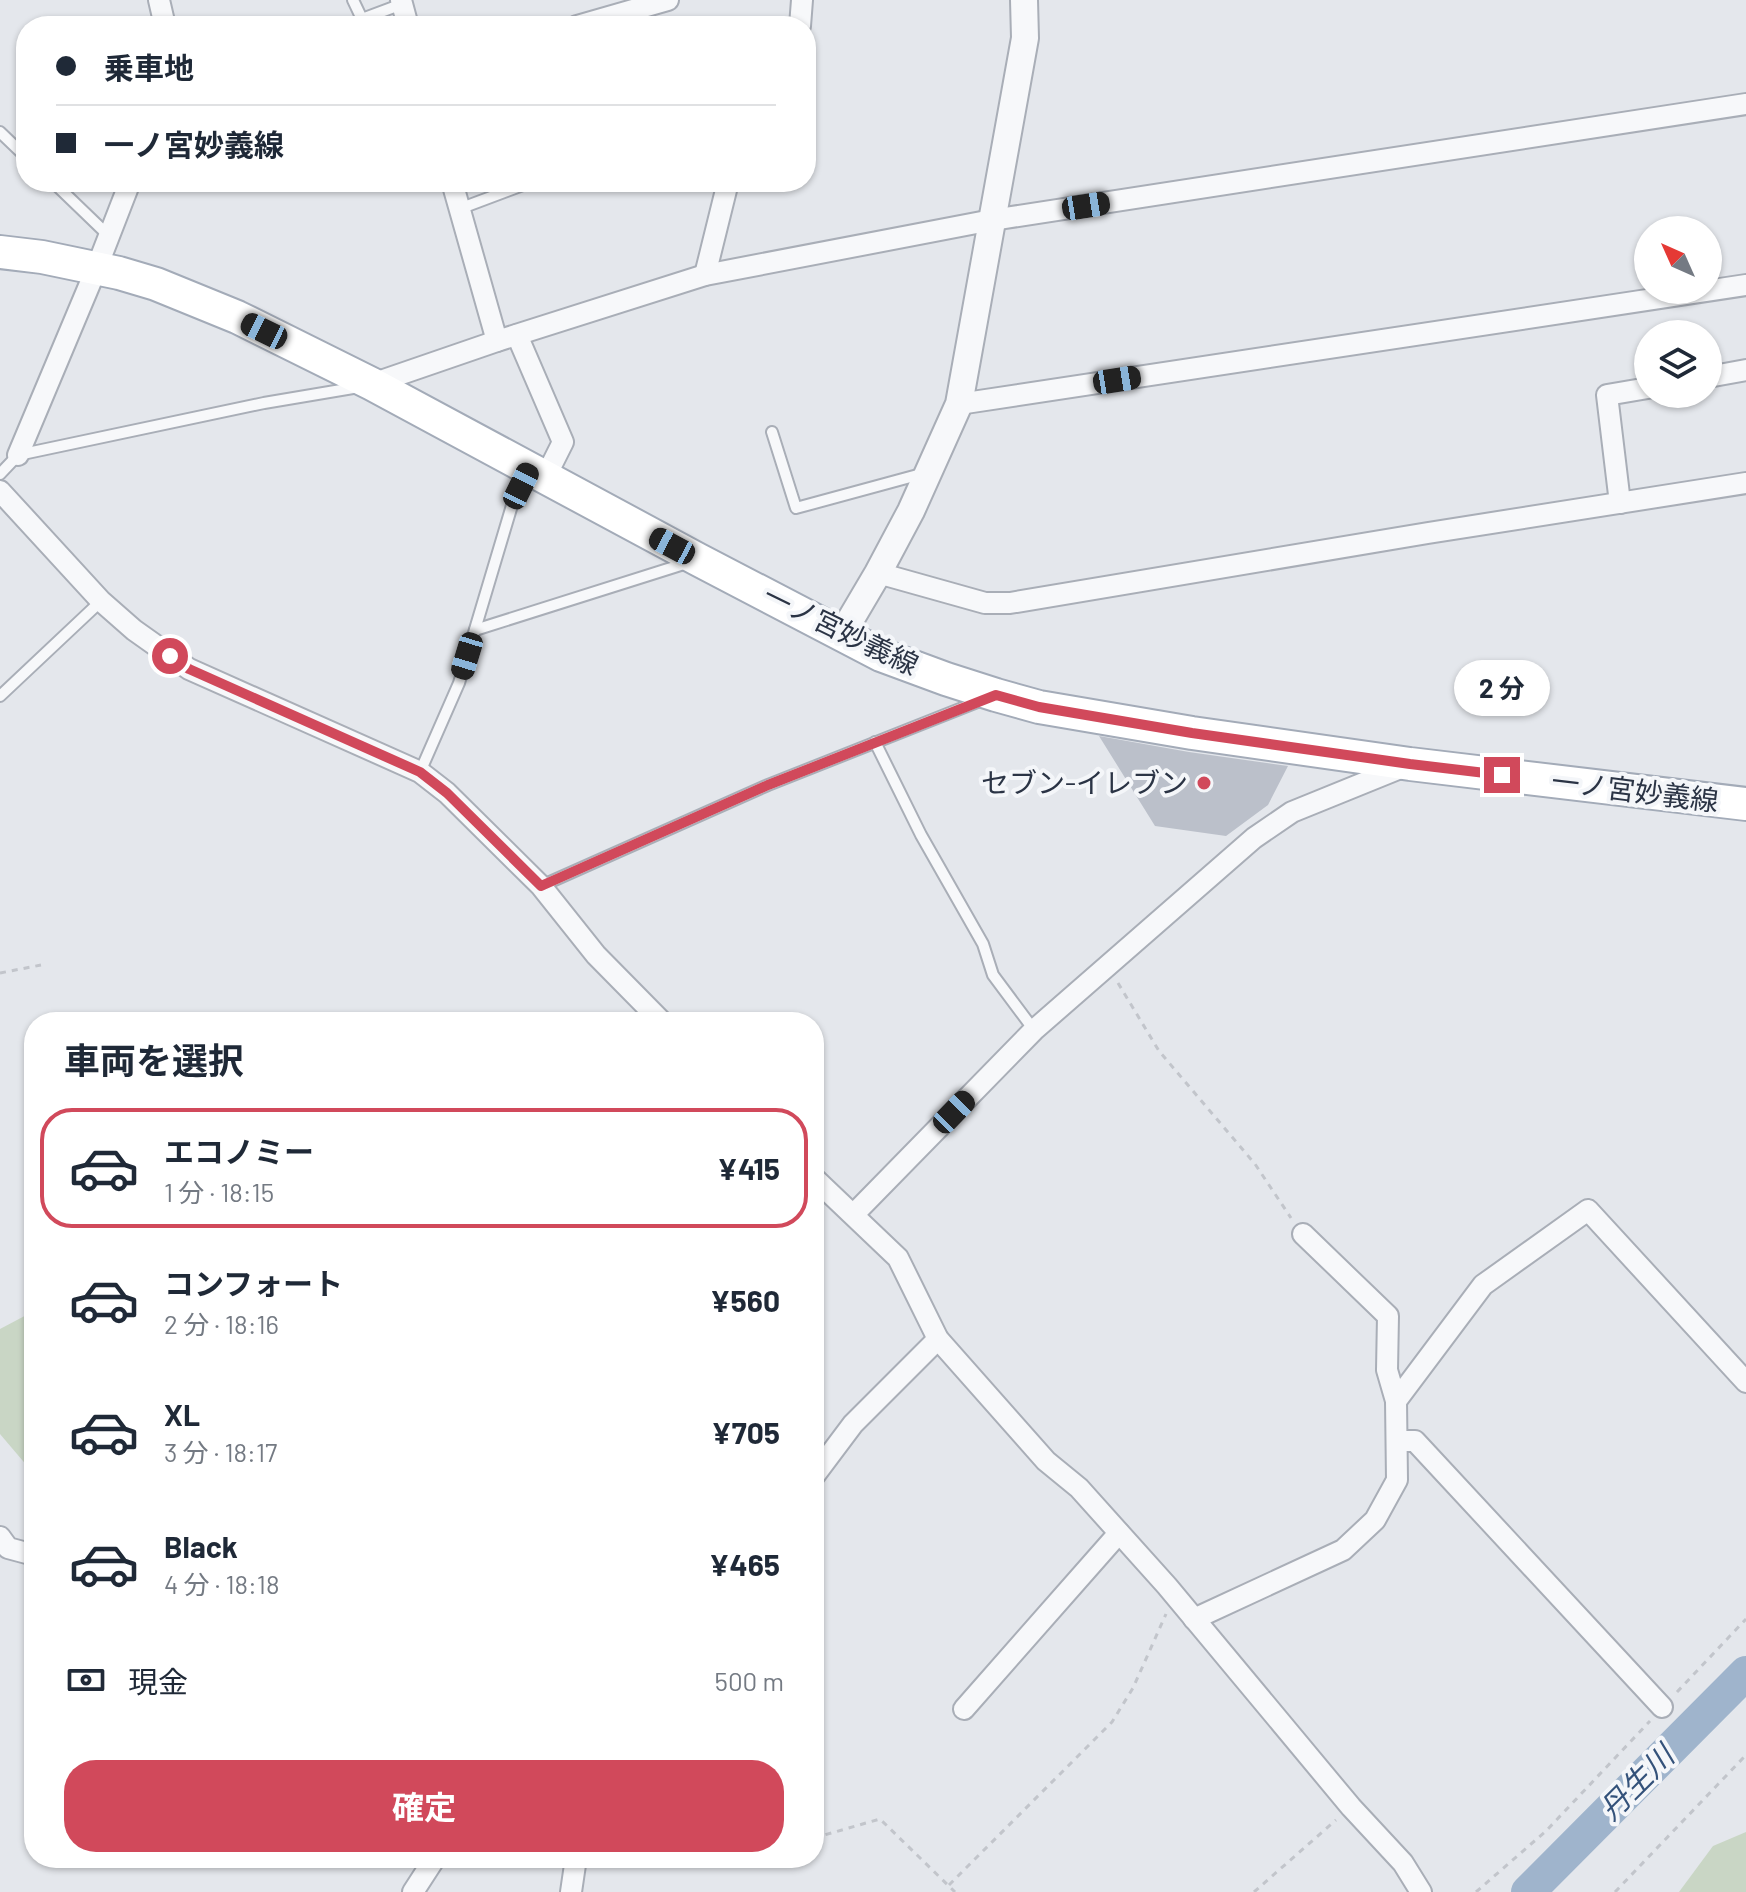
<!DOCTYPE html>
<html lang="ja">
<meta charset="utf-8">
<style>
body{margin:0;font-family:Barlow,"Noto Sans JP",sans-serif;background:#f6f6f7;color:#1f2937;height:100vh;display:flex;flex-direction:column;font-size:30px;white-space:nowrap}
*{box-sizing:border-box;margin:0}
p{font-size:26px;color:#747a83}
.icon{flex:none;width:44px;height:44px;fill:none;stroke:currentColor;stroke-width:2;stroke-linecap:round;stroke-linejoin:round}
.map{position:relative;flex:1;overflow:hidden}
.details{position:absolute;left:24px;top:1012px;width:800px;height:856px;display:flex;flex-direction:column;background:#fff;border-radius:32px;box-shadow:0 2px 6px #0004}
.details>*{flex:none}
.top-card{position:absolute;left:16px;top:16px;width:800px;height:176px;border-radius:32px;box-shadow:0 2px 6px #0004;display:grid;align-content:center;height:176px;padding:0 40px;background:#fff}
.needle{width:52px;rotate:315deg}
.fabs{position:absolute;left:1634px;top:216px;display:grid;gap:16px}
.fabs a{display:grid;place-items:center;width:88px;height:88px;border-radius:50%;background:#fff;box-shadow:0 2px 6px #0004;font-size:40px}
.end{position:absolute;width:36px;height:36px;margin:-18px;border:10px solid #d1495b;background:#fff;box-shadow:0 0 0 4px #fff}
.from{border-radius:50%}
.bubble{position:absolute;height:56px;border-radius:28px;background:#fff;box-shadow:0 2px 6px #0004;font-size:26px;font-weight:700;line-height:56px;text-align:center}
.car{position:absolute;width:24px;height:48px;margin:-24px -12px;border-radius:10px;box-shadow:0 0 6px 2px #0007;background:linear-gradient(#222 24%,#8ab4d8 0 40%,#222 0 76%,#8ab4d8 0 86%,#222 0)}
.top-card b{display:flex;align-items:center;gap:28px;height:76px;font-size:30px}
.top-card b+b{border-top:2px solid #e0e1e3}
.top-card i{width:20px;height:20px;background:#1f2937}
ul{padding:0;list-style:none}
li{display:flex;align-items:center;gap:24px;height:120px;margin:0 16px 12px;padding:0 24px;border:4px solid transparent;border-radius:32px}
li div{flex:1}
li b{display:block;font-size:30px}
li em{font-style:normal;font-weight:700}
li.selected{border-color:#d1495b}
li>.icon{width:72px;height:72px;stroke-width:1.5}
h2{padding:0 40px;font-size:36px;line-height:96px}
.pay{display:flex;align-items:center;gap:20px;height:88px;padding:0 40px;font-size:30px}
.pay p{margin-inline-start:auto}
.cta{display:flex;gap:16px;margin-top:auto;padding:16px 40px}
.cta a{flex:1;height:92px;border-radius:32px;background:#d1495b;color:#fff;font-size:32px;font-weight:700;line-height:92px;text-align:center}
.map>svg:first-child{display:block}
</style>
<div class="map">
<svg width="1746" height="1892" viewBox="0 0 1746 1892">
<rect width="100%" height="100%" fill="#e4e7ec"/>
<g fill="#c9d6c5">
<polygon points="34,1311 34,1474 0,1434 0,1329"/>
<polygon points="1746,1832 1746,1892 1679,1892 1713,1846"/>
</g>
<g fill="none" stroke-linecap="round" stroke-linejoin="round">
<polyline stroke="#9fb4cc" stroke-width="34" points="1528,1892 1746,1673"/>
</g>
<polygon fill="#bbc0ca" points="1099,736 1189,752 1288,766 1268,805 1226,836 1155,826"/>
<g fill="none" stroke-linecap="round" stroke-linejoin="round">
<g stroke="#a9aeb7" stroke-width="14">
<g id="service">
<polyline points="353,0 362,19 402,4"/>
<polyline points="0,132 26,157"/>
<polyline points="53,182 109,236"/>
<polyline points="459,209 531,182"/>
<polyline points="772,432 796,508 925,473"/>
<polyline points="0,474 18,455 264,403 359,387"/>
<polyline points="475,630 687,563"/>
<polyline points="0,696 101,601"/>
<polyline points="875,742 921,835 983,944 993,975 1034,1030"/>
<polyline points="420,772 459,683 513,502 527,473"/>
<polyline points="541,886 768,785 985,699"/>
</g>
</g>
<g stroke="#a9aeb7" stroke-width="24">
<g id="minor">
<polyline points="159,0 165,26"/>
<polyline points="401,0 408,26"/>
<polyline points="577,26 668,0"/>
<polyline points="800,26 802,0"/>
<polyline points="452,182 497,341"/>
<polyline points="705,275 728,182"/>
<polyline points="517,335 563,442 545,478"/>
<polyline points="1708,377 1746,370"/>
<polyline points="372,384 497,341 705,275 992,220 1746,104"/>
<polyline points="959,404 1746,285"/>
<polyline points="18,455 97,267 130,182"/>
<polyline points="0,491 101,601 134,630 189,669 420,772 447,793 541,886 596,955 662,1022"/>
<polyline points="1620,503 1607,395 1648,388"/>
<polyline points="878,573 985,603 1010,603 1428,533 1746,483"/>
<polyline points="814,1178 898,1258 938,1339 1046,1461 1079,1488 1167,1586 1351,1807 1403,1863 1421,1892"/>
<polyline points="854,1214 1034,1030 1254,838 1292,812 1403,767"/>
<polyline points="1396,1401 1483,1285 1588,1210 1746,1382"/>
<polyline points="1397,1441 1415,1441 1662,1707"/>
<polyline points="814,1476 853,1424 938,1339"/>
<polyline points="0,1537 8,1548 34,1555"/>
<polyline points="1194,1619 1343,1550 1375,1520 1397,1480 1396,1401 1387,1370 1388,1316 1303,1234"/>
<polyline points="964,1709 1119,1533"/>
<polyline points="413,1892 435,1858"/>
<polyline points="571,1892 576,1858"/>
</g>
</g>
<g stroke="#a9aeb7" stroke-width="30">
<polyline id="tertiary" points="842,634 878,573 911,511 959,404 1025,38 1024,0"/>
</g>
<g stroke="#a3abb8" stroke-width="36">
<polyline id="primary" points="0,252 42,257 119,273 156,284 237,317 372,384 697,559 881,655 946,679 996,695 1039,707 1192,733 1410,764 1746,804"/>
</g>
<g stroke="#c2c5cb" stroke-width="3" stroke-dasharray="6 6" stroke-linecap="butt">
<polyline points="0,973 41,965"/>
<polyline points="1118,983 1159,1051 1255,1164 1291,1218"/>
<polyline points="1677,1692 1746,1619"/>
<polyline points="814,1838 880,1819 955,1892"/>
<polyline points="949,1885 1112,1722 1133,1688 1166,1614"/>
<polyline points="1254,1892 1336,1820"/>
<polyline points="1476,1892 1546,1831 1650,1721"/>
<polyline points="1615,1892 1746,1755"/>
</g>
<use href="#service" stroke="#f7f8fa" stroke-width="10"/>
<use href="#minor" stroke="#f7f8fa" stroke-width="20"/>
<use href="#tertiary" stroke="#f7f8fa" stroke-width="26"/>
<use href="#primary" stroke="#fff" stroke-width="32"/>
</g>
<g fill="none" stroke-linecap="round" stroke-linejoin="round">
<polyline stroke="#d1495b" stroke-width="10" points="170,656 189,669 420,772 447,793 541,886 768,785 996,695 1039,707 1192,733 1410,764 1502,775"/>
</g>
<circle fill="#d1495b" stroke="#f4f6f9" stroke-width="3" cx="1204" cy="783" r="8"/>
<g text-anchor="middle" stroke-width="8" stroke-linejoin="round" paint-order="stroke">
<g font-size="28" fill="#2b3445" stroke="#f4f6f9">
<text transform="translate(841 630) rotate(26)" y="10">一ノ宮妙義線</text>
<text transform="translate(1635 791) rotate(7)" y="10">一ノ宮妙義線</text>
</g>
<g font-size="28" fill="#2b3445" stroke="#f4f6f9" text-anchor="end">
<text x="1188" y="793">セブン-イレブン</text>
</g>
<g font-size="30" font-style="italic" fill="#34527a" stroke="#f4f6f9">
<text transform="translate(1637 1783) rotate(-45)" y="10">丹生川</text>
</g>
</g>
</svg>
<div class="fabs">
<a><svg class="needle" viewBox="-14 -14 28 28"><path d="M0-13l5 13h-10z" fill="#e53935"/><path d="M0 13l5-13h-10z" fill="#747a83"/></svg></a>
<a><svg class="icon" aria-label="layers" viewBox="0 0 24 24"><path d="M12 4l9 5-9 5-9-5zM3 14l9 5 9-5"/></svg></a>
</div>
<i class="end from" style="left:170px;top:656px"></i>
<i class="end" style="left:1502px;top:775px"></i>
<div class="bubble" style="left:1454px;top:660px;width:96px">2 分</div>
<i class="car" style="left:1086px;top:206px;rotate:81deg"></i>
<i class="car" style="left:264px;top:331px;rotate:296deg"></i>
<i class="car" style="left:1117px;top:380px;rotate:81deg"></i>
<i class="car" style="left:521px;top:486px;rotate:26deg"></i>
<i class="car" style="left:672px;top:546px;rotate:298deg"></i>
<i class="car" style="left:467px;top:656px;rotate:197deg"></i>
<i class="car" style="left:954px;top:1112px;rotate:44deg"></i>
<div class="top-card">
<b><i class="from"></i>乗車地</b>
<b><i></i>一ノ宮妙義線</b>
</div>
<section class="details">
<h2>車両を選択</h2>
<ul>
<li class="selected"><svg class="icon" aria-label="car" viewBox="0 0 24 24"><path d="M5 17H2v-5l4-1 3-4h7l3 4 3 1v5h-3M9 17h6M6 11h13"/><circle cx="7" cy="17" r="2"/><circle cx="17" cy="17" r="2"/></svg><div><b>エコノミー</b><p>1 分 · 18:15</p></div><em>¥415</em></li>
<li><svg class="icon" aria-label="car" viewBox="0 0 24 24"><path d="M5 17H2v-5l4-1 3-4h7l3 4 3 1v5h-3M9 17h6M6 11h13"/><circle cx="7" cy="17" r="2"/><circle cx="17" cy="17" r="2"/></svg><div><b>コンフォート</b><p>2 分 · 18:16</p></div><em>¥560</em></li>
<li><svg class="icon" aria-label="car" viewBox="0 0 24 24"><path d="M5 17H2v-5l4-1 3-4h7l3 4 3 1v5h-3M9 17h6M6 11h13"/><circle cx="7" cy="17" r="2"/><circle cx="17" cy="17" r="2"/></svg><div><b>XL</b><p>3 分 · 18:17</p></div><em>¥705</em></li>
<li><svg class="icon" aria-label="car" viewBox="0 0 24 24"><path d="M5 17H2v-5l4-1 3-4h7l3 4 3 1v5h-3M9 17h6M6 11h13"/><circle cx="7" cy="17" r="2"/><circle cx="17" cy="17" r="2"/></svg><div><b>Black</b><p>4 分 · 18:18</p></div><em>¥465</em></li>
</ul>
<div class="pay"><svg class="icon" aria-label="cash" viewBox="0 0 24 24"><path d="M3 7h18v10H3z"/><circle cx="12" cy="12" r="2"/></svg>現金<p>500 m</p></div>
<div class="cta"><a>確定</a></div>
</section>
</div>
